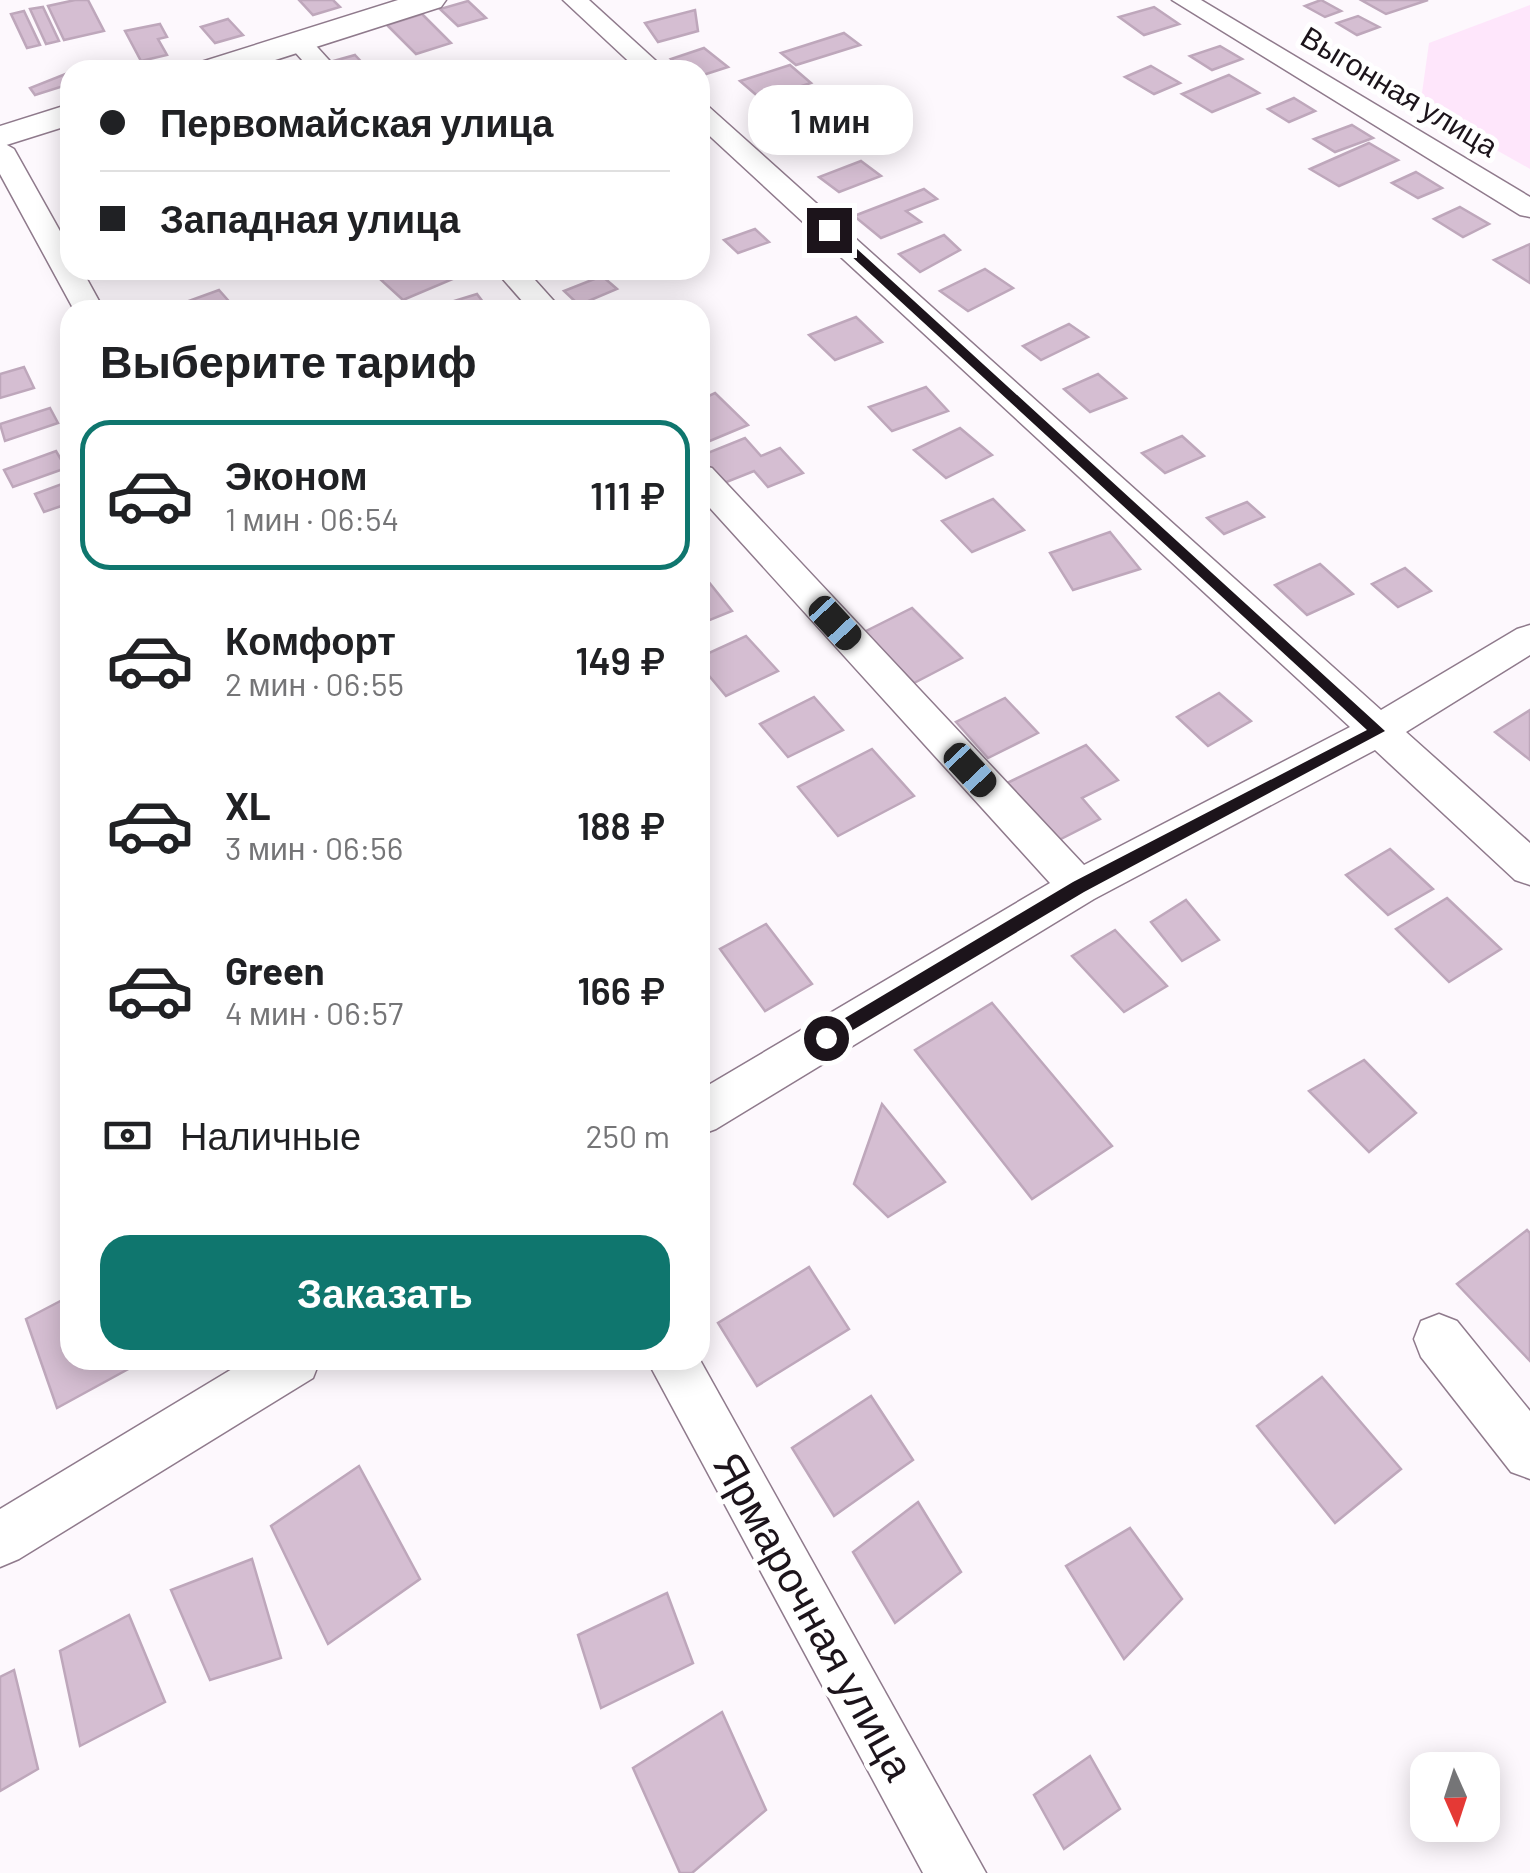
<!DOCTYPE html>
<html lang="ru">
<meta charset="utf-8">
<style>
body{margin:0;font-family:Barlow,sans-serif;background:#f2f2f2;color:#202124;height:100vh;display:flex;flex-direction:column;font-size:38px;white-space:nowrap}
*{box-sizing:border-box;margin:0}
p{font-size:32px;color:#757577}
.icon{flex:none;width:55px;height:55px;fill:none;stroke:currentColor;stroke-width:2;stroke-linecap:round;stroke-linejoin:round}
.map{position:relative;flex:1;overflow:hidden}
.drawer{position:absolute;left:60px;top:300px;width:650px;height:1070px;display:flex;flex-direction:column;background:#fff;border-radius:30px;box-shadow:0 5px 25px #0003}
.drawer>*{flex:none}
.hud{position:absolute;left:60px;top:60px;width:650px;height:220px;border-radius:30px;box-shadow:0 5px 25px #0003;display:grid;align-content:center;height:220px;padding:0 40px;background:#fff}
.needle{width:65px;rotate:177deg}
.tools{position:absolute;left:1410px;top:1752px;display:grid;gap:20px}
.tools a{display:grid;place-items:center;width:90px;height:90px;border-radius:20px;background:#fff;box-shadow:0 5px 25px #0003;font-size:50px}
.end{position:absolute;width:45px;height:45px;margin:-22px;border:12px solid #1c141b;background:#fff;box-shadow:0 0 0 5px #fff}
.from{border-radius:50%}
.bubble{position:absolute;height:70px;border-radius:30px;background:#fff;box-shadow:0 5px 25px #0003;font-size:32px;font-weight:600;line-height:70px;text-align:center}
.car{position:absolute;width:30px;height:60px;margin:-30px -15px;border-radius:12px;box-shadow:0 0 8px 2px #0007;background:linear-gradient(#222 24%,#8ab4d8 0 40%,#222 0 76%,#8ab4d8 0 86%,#222 0)}
.hud b{display:flex;align-items:center;gap:35px;height:95px;font-size:38px}
.hud b+b{border-top:2px solid #e0e0e0}
.hud i{width:25px;height:25px;background:#202124}
ul{padding:0;list-style:none}
li{display:flex;align-items:center;gap:30px;height:150px;margin:0 20px 15px;padding:0 20px;border:5px solid transparent;border-radius:30px}
li div{flex:1}
li b{display:block;font-size:38px}
li em{font-style:normal;font-weight:600}
li.active{border-color:#0f766e}
li>.icon{width:90px;height:90px;stroke-width:1.5}
h2{padding:0 40px;font-size:45px;line-height:120px}
.pay{display:flex;align-items:center;gap:25px;height:110px;padding:0 40px;font-size:38px}
.pay p{margin-inline-start:auto}
.action{display:flex;gap:20px;margin-top:auto;padding:20px 40px}
.action a{flex:1;height:115px;border-radius:30px;background:#0f766e;color:#fff;font-size:40px;font-weight:600;line-height:115px;text-align:center}
.map>svg:first-child{display:block}
</style>
<div class="map">
<svg width="1530" height="1873" viewBox="0 0 1530 1873">
<rect width="100%" height="100%" fill="#fdf8fd"/>
<polygon fill="#fee6fb" points="1530,5 1530,169 1420,107 1429,43"/>
<g fill="#d5bed2" stroke="#bea7bb" stroke-width="2.5">
<polygon points="75,0 88,0 104,31 64,40 48,6"/>
<polygon points="299,0 333,0 340,7 313,15"/>
<polygon points="1321,0 1341,11 1325,17 1305,6"/>
<polygon points="1361,0 1428,0 1386,14"/>
<polygon points="468,1 486,18 458,26 440,9"/>
<polygon points="43,7 59,41 46,44 30,9"/>
<polygon points="1154,7 1179,24 1144,35 1119,17"/>
<polygon points="695,10 698,31 658,42 645,23"/>
<polygon points="24,11 40,45 27,48 11,14"/>
<polygon points="422,14 451,43 416,54 387,25"/>
<polygon points="1358,16 1379,27 1357,35 1337,23"/>
<polygon points="228,19 243,35 215,43 201,27"/>
<polygon points="160,24 167,37 158,39 167,55 141,61 125,31"/>
<polygon points="844,33 860,45 796,65 781,53"/>
<polygon points="1220,46 1242,59 1212,70 1190,56"/>
<polygon points="704,48 728,67 700,76 700,70 684,70 671,59"/>
<polygon points="355,55 369,70 337,70 330,62"/>
<polygon points="790,65 811,83 761,99 740,81"/>
<polygon points="1151,66 1180,83 1154,94 1125,77"/>
<polygon points="68,73 70,84 35,95 30,88"/>
<polygon points="1229,75 1259,93 1212,112 1182,94"/>
<polygon points="1294,98 1315,111 1289,122 1268,109"/>
<polygon points="796,121 814,136 774,149 757,134"/>
<polygon points="1352,125 1373,138 1335,152 1314,139"/>
<polygon points="1369,143 1398,160 1339,186 1310,169"/>
<polygon points="861,161 881,176 839,192 819,177"/>
<polygon points="1416,172 1442,188 1418,198 1392,183"/>
<polygon points="924,189 937,199 906,211 921,222 881,238 854,216"/>
<polygon points="1460,207 1489,224 1463,237 1434,219"/>
<polygon points="755,229 769,242 738,253 724,240"/>
<polygon points="944,235 960,250 920,272 899,254"/>
<polygon points="1530,244 1530,283 1494,260"/>
<polygon points="985,269 1013,288 968,311 940,291"/>
<polygon points="406,270 463,270 467,273 403,300 381,280"/>
<polygon points="602,276 617,289 579,305 564,291"/>
<polygon points="219,290 233,306 222,310 164,310"/>
<polygon points="477,294 489,310 425,310"/>
<polygon points="856,317 882,342 835,360 809,335"/>
<polygon points="1069,324 1088,337 1041,360 1023,346"/>
<polygon points="24,367 34,388 0,398 0,374"/>
<polygon points="1098,374 1126,398 1090,412 1064,389"/>
<polygon points="926,387 948,411 892,431 869,407"/>
<polygon points="715,393 748,425 700,445 700,400"/>
<polygon points="50,408 58,423 5,441 0,424"/>
<polygon points="960,428 992,455 946,478 914,450"/>
<polygon points="1182,436 1204,456 1165,473 1142,453"/>
<polygon points="745,438 761,456 780,448 803,473 768,487 754,471 719,485 700,464 700,456"/>
<polygon points="56,451 66,468 13,487 4,470"/>
<polygon points="70,481 70,503 44,512 35,494"/>
<polygon points="993,499 1024,530 972,552 942,521"/>
<polygon points="1247,502 1264,517 1224,534 1207,518"/>
<polygon points="1110,532 1140,569 1073,590 1050,553"/>
<polygon points="1320,564 1353,594 1307,615 1275,585"/>
<polygon points="1405,568 1431,591 1398,607 1372,584"/>
<polygon points="708,581 732,611 700,624 700,584"/>
<polygon points="912,608 962,658 914,683 864,632"/>
<polygon points="746,636 778,671 726,696 700,665 700,657"/>
<polygon points="1219,693 1251,721 1208,746 1177,717"/>
<polygon points="814,697 843,730 788,757 760,724"/>
<polygon points="1005,698 1038,733 988,758 956,722"/>
<polygon points="1530,710 1530,760 1495,732"/>
<polygon points="1086,745 1118,780 1082,798 1100,819 1055,842 1005,784"/>
<polygon points="872,749 914,796 838,836 798,787"/>
<polygon points="1390,849 1433,889 1388,915 1346,875"/>
<polygon points="1447,898 1501,949 1449,982 1396,929"/>
<polygon points="1186,900 1219,940 1182,961 1151,922"/>
<polygon points="766,924 812,984 765,1011 720,949"/>
<polygon points="1115,930 1167,986 1124,1012 1072,956"/>
<polygon points="992,1003 1112,1146 1032,1199 915,1050"/>
<polygon points="1364,1060 1416,1113 1369,1152 1309,1091"/>
<polygon points="882,1104 945,1182 888,1217 854,1184"/>
<polygon points="1527,1230 1530,1233 1530,1361 1457,1284"/>
<polygon points="809,1267 849,1329 757,1386 718,1323"/>
<polygon points="70,1296 70,1360 143,1361 57,1408 26,1319"/>
<polygon points="1322,1377 1401,1469 1335,1523 1257,1426"/>
<polygon points="871,1396 913,1460 834,1516 792,1448"/>
<polygon points="359,1466 420,1579 328,1644 271,1526"/>
<polygon points="918,1502 961,1572 895,1623 853,1552"/>
<polygon points="1130,1528 1182,1599 1124,1659 1066,1566"/>
<polygon points="252,1559 281,1658 210,1680 171,1590"/>
<polygon points="667,1593 693,1663 601,1708 578,1635"/>
<polygon points="129,1615 165,1702 80,1746 60,1651"/>
<polygon points="14,1670 38,1769 0,1791 0,1677"/>
<polygon points="722,1712 766,1810 692,1873 680,1873 633,1768"/>
<polygon points="1090,1756 1120,1809 1064,1849 1034,1795"/>
</g>
<g fill="none" stroke-linecap="round" stroke-linejoin="round">
<g stroke="#8f7a8c" stroke-width="3">
<g id="minor">
<polygon points="563,0 589,0 666,70 638,70"/>
<polygon points="1172,0 1201,0 1530,197 1530,217 1520,215"/>
<polygon points="299,34 308,37 338,70 311,70 286,42"/>
<polygon points="700,105 709,107 1381,710 1517,629 1530,625 1530,655 1406,732 1530,843 1530,885 1515,880 1375,750 1094,899 716,1129 700,1135 700,1090 1050,883 700,497 700,465 712,468 1084,865 1350,727 700,127"/>
<polygon points="0,141 14,149 70,249 70,270 82,270 104,310 74,310 0,174"/>
<polygon points="495,270 526,270 562,310 530,310"/>
<polygon points="1439,1314 1457,1321 1530,1411 1530,1479 1511,1472 1421,1357 1414,1339 1421,1321"/>
<polygon points="247,1360 320,1360 313,1378 19,1559 0,1567 0,1509"/>
<polygon points="647,1360 700,1360 986,1873 923,1873"/>
</g>
</g>
<g stroke="#8f7a8c" stroke-width="3">
<g id="tertiary">
<polygon points="398,0 446,0 441,7 244,70 193,70 198,63"/>
<polygon points="70,104 70,125 0,147 0,126"/>
</g>
</g>
<use href="#minor" fill="#fff" fill-rule="evenodd"/>
<use href="#tertiary" fill="#fff" fill-rule="evenodd"/>
</g>
<polygon fill="#1c141b" points="825,227 833,227 1385,731 1084,892 826,1046 818,1038 820,1033 1073,882 1367,730 825,232"/>
<g text-anchor="middle" stroke-width="10" stroke-linejoin="round" paint-order="stroke">
<g font-size="30" fill="#1c141b" stroke="#fff">
<text transform="translate(1399 92) rotate(31)" y="10">Выгонная улица</text>
</g>
<g font-size="42" fill="#1c141b" stroke="#fff">
<text transform="translate(814 1616) rotate(61)" y="15">Ярмарочная улица</text>
</g>
</g>
</svg>
<div class="tools">
<a><svg class="needle" viewBox="-14 -14 28 28"><path d="M0-13l5 13h-10z" fill="#e53935"/><path d="M0 13l5-13h-10z" fill="#757577"/></svg></a>
</div>
<i class="end from" style="left:826px;top:1038px"></i>
<i class="end" style="left:829px;top:230px"></i>
<div class="bubble" style="left:748px;top:85px;width:165px">1 мин</div>
<i class="car" style="left:835px;top:623px;rotate:137deg"></i>
<i class="car" style="left:970px;top:770px;rotate:137deg"></i>
<div class="hud">
<b><i class="from"></i>Первомайская улица</b>
<b><i></i>Западная улица</b>
</div>
<section class="drawer">
<h2>Выберите тариф</h2>
<ul>
<li class="active"><svg class="icon" aria-label="car" viewBox="0 0 24 24"><path d="M5 17H2v-5l4-1 3-4h7l3 4 3 1v5h-3M9 17h6M6 11h13"/><circle cx="7" cy="17" r="2"/><circle cx="17" cy="17" r="2"/></svg><div><b>Эконом</b><p>1 мин · 06:54</p></div><em>111 ₽</em></li>
<li><svg class="icon" aria-label="car" viewBox="0 0 24 24"><path d="M5 17H2v-5l4-1 3-4h7l3 4 3 1v5h-3M9 17h6M6 11h13"/><circle cx="7" cy="17" r="2"/><circle cx="17" cy="17" r="2"/></svg><div><b>Комфорт</b><p>2 мин · 06:55</p></div><em>149 ₽</em></li>
<li><svg class="icon" aria-label="car" viewBox="0 0 24 24"><path d="M5 17H2v-5l4-1 3-4h7l3 4 3 1v5h-3M9 17h6M6 11h13"/><circle cx="7" cy="17" r="2"/><circle cx="17" cy="17" r="2"/></svg><div><b>XL</b><p>3 мин · 06:56</p></div><em>188 ₽</em></li>
<li><svg class="icon" aria-label="car" viewBox="0 0 24 24"><path d="M5 17H2v-5l4-1 3-4h7l3 4 3 1v5h-3M9 17h6M6 11h13"/><circle cx="7" cy="17" r="2"/><circle cx="17" cy="17" r="2"/></svg><div><b>Green</b><p>4 мин · 06:57</p></div><em>166 ₽</em></li>
</ul>
<div class="pay"><svg class="icon" aria-label="cash" viewBox="0 0 24 24"><path d="M3 7h18v10H3z"/><circle cx="12" cy="12" r="2"/></svg>Наличные<p>250 m</p></div>
<div class="action"><a>Заказать</a></div>
</section>
</div>
